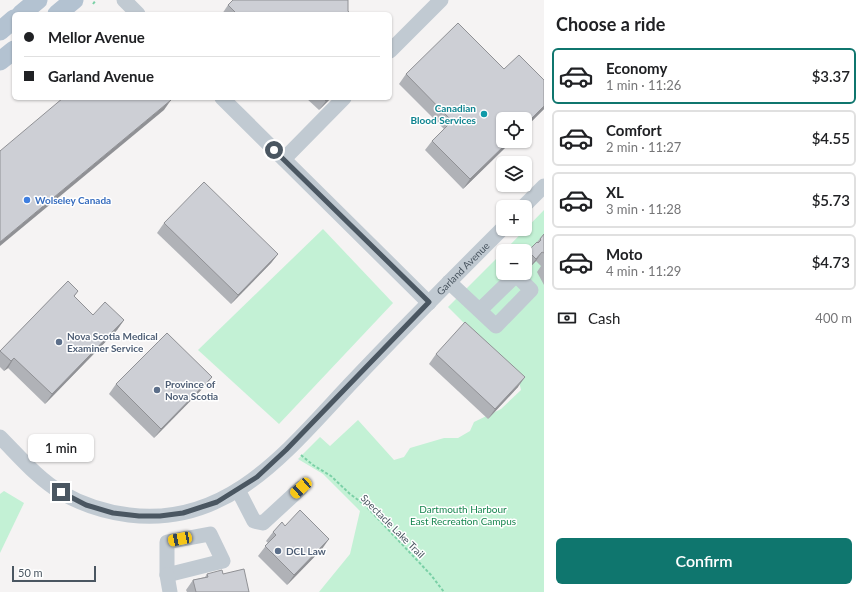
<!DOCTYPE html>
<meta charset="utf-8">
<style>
body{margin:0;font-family:Lato,sans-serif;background:#f2f2f2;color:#202124;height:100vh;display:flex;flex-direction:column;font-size:15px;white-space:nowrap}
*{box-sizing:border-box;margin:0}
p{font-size:13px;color:#757577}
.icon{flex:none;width:22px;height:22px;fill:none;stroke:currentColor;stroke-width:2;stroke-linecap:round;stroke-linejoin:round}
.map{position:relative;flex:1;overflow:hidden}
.details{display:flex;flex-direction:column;background:#fff;width:320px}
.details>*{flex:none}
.guide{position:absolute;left:12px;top:12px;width:380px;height:88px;border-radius:6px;box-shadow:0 1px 3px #0004;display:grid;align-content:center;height:88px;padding:0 12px;background:#fff}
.tools{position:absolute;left:496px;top:112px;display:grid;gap:8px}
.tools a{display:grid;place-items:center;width:36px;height:36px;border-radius:6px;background:#fff;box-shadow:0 1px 3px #0004;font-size:20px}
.scale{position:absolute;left:12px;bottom:10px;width:84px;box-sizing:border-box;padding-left:4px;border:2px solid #4a5661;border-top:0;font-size:11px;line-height:14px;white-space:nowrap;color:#4a5661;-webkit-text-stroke:3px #fff;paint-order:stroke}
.end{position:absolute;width:18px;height:18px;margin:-9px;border:5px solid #4a5661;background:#fff;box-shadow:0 0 0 2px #fff}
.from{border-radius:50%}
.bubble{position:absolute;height:28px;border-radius:6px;background:#fff;box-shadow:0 1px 3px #0004;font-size:13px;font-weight:600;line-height:28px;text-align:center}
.car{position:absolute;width:12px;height:24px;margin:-12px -6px;border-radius:5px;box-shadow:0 0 3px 1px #0007;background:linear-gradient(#f5c518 24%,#345 0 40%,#f5c518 0 76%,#345 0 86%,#f5c518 0)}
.guide b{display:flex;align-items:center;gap:14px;height:38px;font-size:15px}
.guide b+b{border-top:1px solid #e0e0e0}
.guide i{width:10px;height:10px;background:#202124}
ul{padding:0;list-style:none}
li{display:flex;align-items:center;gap:12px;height:56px;margin:0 8px 6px;padding:0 4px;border:2px solid #e0e0e0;border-radius:6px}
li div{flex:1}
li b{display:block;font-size:15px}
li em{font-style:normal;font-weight:600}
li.current{border-color:#0f766e}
li>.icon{width:36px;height:36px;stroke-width:1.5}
h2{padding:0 12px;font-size:18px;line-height:48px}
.pay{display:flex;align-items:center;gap:10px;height:44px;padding:0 12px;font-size:15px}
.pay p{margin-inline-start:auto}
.primary-button{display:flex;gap:8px;margin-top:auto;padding:8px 12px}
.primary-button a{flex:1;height:46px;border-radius:6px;background:#0f766e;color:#fff;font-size:16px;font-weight:600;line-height:46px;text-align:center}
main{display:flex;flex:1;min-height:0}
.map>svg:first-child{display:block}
</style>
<main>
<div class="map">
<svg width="544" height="592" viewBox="0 0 544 592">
<rect width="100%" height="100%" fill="#f5f3f3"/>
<g fill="#c3f1d5">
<polygon points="544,210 544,592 319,592 350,554 360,511 323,474 298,459 320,437 330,446 358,420 394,460 404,457 410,448 444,438 458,438 470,431 474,422 501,409 521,390 518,377 448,307 503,252 503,273 525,273 525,251 504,251"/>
<polygon points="323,229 393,303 279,424 198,350"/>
<polygon points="4,491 24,503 0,553 0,494"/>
</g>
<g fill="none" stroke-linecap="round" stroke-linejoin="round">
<g stroke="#7ad0a6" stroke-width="2" stroke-dasharray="3 2" stroke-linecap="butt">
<polyline points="93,4 96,0"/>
<polyline points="301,455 313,465 331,476 350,494 365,505 431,575 444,592"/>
</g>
<g stroke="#c1cad2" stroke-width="15">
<polyline points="124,0 138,14"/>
<polyline points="390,51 441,0"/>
<polyline points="222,98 429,303"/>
<polyline points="284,159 344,98"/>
<polyline points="523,207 544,186"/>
<polyline points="449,282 496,326 531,290 516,275 480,310"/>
<path id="s1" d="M0,437C19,456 38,479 62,493C83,505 105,512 129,515C231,528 291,446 354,380C403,328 453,278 503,228"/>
<polyline points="238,490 254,521 263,523 301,488"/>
<polygon points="210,534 223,561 167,575 167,542"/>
<polyline points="167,575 170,592"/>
</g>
<g stroke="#b3c2d1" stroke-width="19">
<polyline points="21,14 38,0"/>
<polyline points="57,14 74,0"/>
<polyline points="0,31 14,19"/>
<polyline points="0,61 14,50"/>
</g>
</g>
<g fill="#b0b2b7">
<polygon points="228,5 348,11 350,14 222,14"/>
<polygon points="504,69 544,80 544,109 525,128 525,119 503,141 512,141 463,189 425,150 432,141 444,129 399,84 406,74"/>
<polygon points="306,98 331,98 319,110"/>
<polygon points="164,223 278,254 271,263 231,304 157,233"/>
<polygon points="544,234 544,285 537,272 541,266 536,261 529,268 525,264 525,255 528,251 537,242"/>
<polygon points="68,281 78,291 74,297 93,315 124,320 117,330 45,404 8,368 4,371 0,367 0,351"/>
<polygon points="436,354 518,387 488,419 429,364"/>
<polygon points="212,377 205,386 154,438 109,394 116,384"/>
<polygon points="285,526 322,549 287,585 258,556 268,543 266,541 273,532"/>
<polygon points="207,574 223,574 249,592 187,592 186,590 193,580 205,577"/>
</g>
<g fill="#909195">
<polygon points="328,98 331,98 319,110 326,101"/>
<polygon points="171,100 164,110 0,246 0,242"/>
<polygon points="544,106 544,109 525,128 525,125"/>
<polygon points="509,141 512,141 463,189 470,179"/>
<polygon points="542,252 536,261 529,268 536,259"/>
<polygon points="278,254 271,263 231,304 238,295"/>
<polygon points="124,320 117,330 45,404 52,394"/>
<polygon points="14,358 8,368 4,371 11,361"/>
<polygon points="212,377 205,386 154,438 161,429"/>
<polygon points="525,377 518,387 488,419 495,409"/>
<polygon points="329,539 322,549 287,585 294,575"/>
</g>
<g fill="#cdcfd5" stroke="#909195">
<polygon points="233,0 348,0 348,11 350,14 237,14 228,5"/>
<polygon points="458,23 504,69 519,55 544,80 544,106 525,125 525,119 503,119 503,141 509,141 470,179 432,141 452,121 406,74"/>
<polygon points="63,98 169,98 171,100 0,242 0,151"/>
<polygon points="323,98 328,98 326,101"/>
<polygon points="204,182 278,254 238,295 164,223"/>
<polygon points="544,234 544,253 542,252 536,259 528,251 537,242 538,243 541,240 540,239"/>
<polygon points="68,281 78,291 74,296 93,315 105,302 124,320 52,394 14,358 11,361 0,351"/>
<polygon points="465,322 525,377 495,409 436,354"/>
<polygon points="167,333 212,377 161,429 116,384"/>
<polygon points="300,510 329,539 294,575 265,546 276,535 273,532 282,522 285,526"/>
<polygon points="244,569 249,592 196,592 193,580 208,577 207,574 222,570 223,574"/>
</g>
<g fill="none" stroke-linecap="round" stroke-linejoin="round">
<polyline stroke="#4a5661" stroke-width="5" points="61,492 86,505 113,513 139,516 160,516 183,513 217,502 257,477 286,450 429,302 274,150"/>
</g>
<circle fill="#0f9aa8" stroke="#fff" stroke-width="1.5" cx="484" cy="114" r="4"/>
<circle fill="#3f7fe0" stroke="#fff" stroke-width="1.5" cx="27" cy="200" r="4"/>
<g fill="#5c6f8a" stroke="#fff" stroke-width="1.5">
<circle cx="59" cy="342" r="4"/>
<circle cx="157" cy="390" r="4"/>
<circle cx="278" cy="551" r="4"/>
</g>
<g text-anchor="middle" stroke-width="3" stroke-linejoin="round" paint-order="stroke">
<g font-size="10" font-weight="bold" fill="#0d838f" stroke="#fff" text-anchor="end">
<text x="476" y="112">Canadian<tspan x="476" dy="12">Blood Services</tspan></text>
</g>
<g font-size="10" font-weight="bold" fill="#366cbe" stroke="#fff" text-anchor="start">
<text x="35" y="204">Wolseley Canada</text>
</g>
<g font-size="10" fill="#4a5661" stroke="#fff">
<text dy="4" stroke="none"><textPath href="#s1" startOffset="585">Garland Avenue</textPath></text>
<text transform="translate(393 526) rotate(45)" y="4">Spectacle Lake Trail</text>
</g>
<g font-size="10" font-weight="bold" fill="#4e5e75" stroke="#fff" text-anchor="start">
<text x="67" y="340">Nova Scotia Medical<tspan x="67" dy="12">Examiner Service</tspan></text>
<text x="165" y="388">Province of<tspan x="165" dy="12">Nova Scotia</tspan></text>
<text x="286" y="555">DCL Law</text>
</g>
<g font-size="10" fill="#17864f" stroke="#fff">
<text x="463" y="513">Dartmouth Harbour<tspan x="463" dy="12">East Recreation Campus</tspan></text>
</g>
</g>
</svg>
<div class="tools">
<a><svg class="icon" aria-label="locate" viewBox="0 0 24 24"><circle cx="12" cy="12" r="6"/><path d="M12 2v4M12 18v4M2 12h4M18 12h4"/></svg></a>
<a><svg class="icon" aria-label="layers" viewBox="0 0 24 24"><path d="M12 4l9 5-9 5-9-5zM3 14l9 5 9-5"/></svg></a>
<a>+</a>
<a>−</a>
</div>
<div class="scale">50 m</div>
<i class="end from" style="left:274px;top:150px"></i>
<i class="end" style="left:61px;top:492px"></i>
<div class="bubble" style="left:28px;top:434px;width:66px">1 min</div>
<i class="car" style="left:301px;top:488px;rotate:228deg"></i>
<i class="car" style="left:180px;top:539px;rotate:259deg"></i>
<div class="guide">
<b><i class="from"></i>Mellor Avenue</b>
<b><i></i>Garland Avenue</b>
</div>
</div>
<section class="details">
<h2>Choose a ride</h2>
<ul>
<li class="current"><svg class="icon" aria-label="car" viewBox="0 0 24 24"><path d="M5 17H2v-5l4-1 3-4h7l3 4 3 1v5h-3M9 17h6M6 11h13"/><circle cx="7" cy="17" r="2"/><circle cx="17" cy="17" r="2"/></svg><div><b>Economy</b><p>1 min · 11:26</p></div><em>$3.37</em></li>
<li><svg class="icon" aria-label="car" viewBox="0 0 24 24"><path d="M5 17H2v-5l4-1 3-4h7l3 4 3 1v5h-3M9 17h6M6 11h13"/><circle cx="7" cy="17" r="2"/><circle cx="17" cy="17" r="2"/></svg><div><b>Comfort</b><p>2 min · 11:27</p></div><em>$4.55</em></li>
<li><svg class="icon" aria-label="car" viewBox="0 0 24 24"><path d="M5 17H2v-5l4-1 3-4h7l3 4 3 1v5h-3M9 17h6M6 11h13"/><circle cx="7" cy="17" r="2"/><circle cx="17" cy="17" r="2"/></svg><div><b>XL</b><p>3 min · 11:28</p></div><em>$5.73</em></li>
<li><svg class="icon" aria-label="car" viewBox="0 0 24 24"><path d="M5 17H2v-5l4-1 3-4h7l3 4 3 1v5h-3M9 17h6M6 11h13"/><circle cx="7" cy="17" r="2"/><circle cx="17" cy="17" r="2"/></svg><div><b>Moto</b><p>4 min · 11:29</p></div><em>$4.73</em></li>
</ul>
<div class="pay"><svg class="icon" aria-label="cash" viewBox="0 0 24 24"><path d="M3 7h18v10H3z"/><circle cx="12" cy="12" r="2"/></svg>Cash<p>400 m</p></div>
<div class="primary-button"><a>Confirm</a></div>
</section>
</main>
